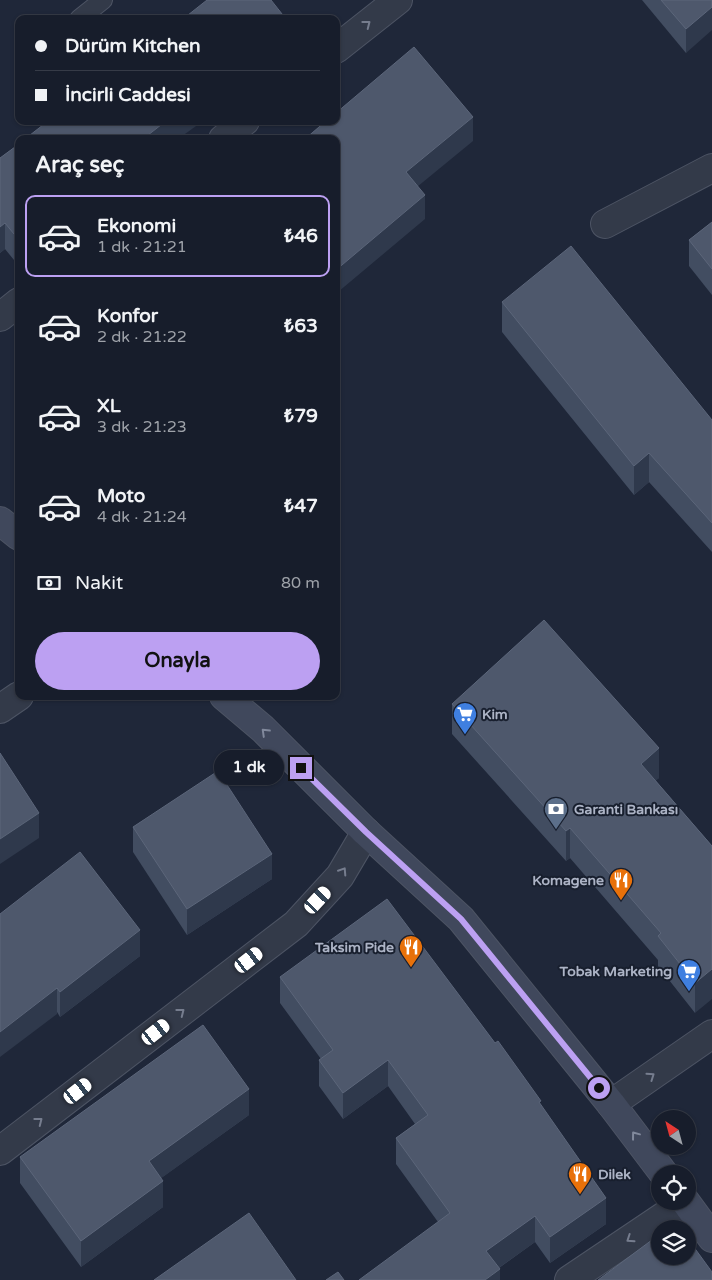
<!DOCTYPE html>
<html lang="tr">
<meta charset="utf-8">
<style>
body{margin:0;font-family:"Varela Round",sans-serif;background:#202633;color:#f1f3f6;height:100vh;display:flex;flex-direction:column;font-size:19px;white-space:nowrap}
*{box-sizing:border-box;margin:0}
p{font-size:16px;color:#9ea2a9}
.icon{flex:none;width:28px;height:28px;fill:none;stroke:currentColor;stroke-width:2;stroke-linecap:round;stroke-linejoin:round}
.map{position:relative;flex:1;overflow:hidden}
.details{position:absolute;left:15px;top:135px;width:325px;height:565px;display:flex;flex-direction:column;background:#171d2b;border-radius:10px;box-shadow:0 1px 4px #0004,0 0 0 1px #363b47}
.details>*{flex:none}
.top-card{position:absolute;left:15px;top:15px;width:325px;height:110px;border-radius:10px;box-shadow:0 1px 4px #0004,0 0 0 1px #363b47;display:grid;align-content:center;height:110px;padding:0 20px;background:#171d2b}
.needle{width:32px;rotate:324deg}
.buttons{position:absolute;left:651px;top:1110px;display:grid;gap:10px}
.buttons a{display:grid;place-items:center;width:45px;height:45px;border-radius:50%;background:#171d2b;box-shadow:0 1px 4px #0004,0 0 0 1px #363b47;font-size:25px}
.end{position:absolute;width:22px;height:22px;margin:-11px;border:6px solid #bca0f2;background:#111;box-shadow:0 0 0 2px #111}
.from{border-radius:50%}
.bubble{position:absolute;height:35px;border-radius:18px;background:#171d2b;box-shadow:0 1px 4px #0004,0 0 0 1px #363b47;font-size:16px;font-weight:700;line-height:35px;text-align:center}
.car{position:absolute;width:15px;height:30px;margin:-15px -8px;border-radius:6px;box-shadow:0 0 4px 1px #0007;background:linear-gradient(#fff 24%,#345 0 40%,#fff 0 76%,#345 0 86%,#fff 0)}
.top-card b{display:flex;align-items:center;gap:18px;height:48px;font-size:19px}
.top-card b+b{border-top:1px solid #363b47}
.top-card i{width:12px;height:12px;background:#f1f3f6}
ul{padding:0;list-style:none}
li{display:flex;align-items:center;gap:15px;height:82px;margin:0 10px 8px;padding:0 10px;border:2px solid transparent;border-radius:10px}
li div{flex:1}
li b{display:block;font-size:19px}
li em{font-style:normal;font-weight:700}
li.active{border-color:#bca0f2}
li>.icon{width:45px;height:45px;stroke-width:1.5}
h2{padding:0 20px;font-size:22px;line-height:60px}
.pay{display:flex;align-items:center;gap:12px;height:55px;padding:0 20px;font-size:19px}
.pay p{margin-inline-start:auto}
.action{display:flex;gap:10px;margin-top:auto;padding:10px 20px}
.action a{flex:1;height:58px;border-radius:30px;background:#bca0f2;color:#111;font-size:20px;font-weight:700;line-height:58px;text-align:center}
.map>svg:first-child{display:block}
</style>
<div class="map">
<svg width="712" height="1280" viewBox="0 0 712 1280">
<rect width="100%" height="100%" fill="#1f2739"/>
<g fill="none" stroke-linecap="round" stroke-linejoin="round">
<g stroke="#4d5464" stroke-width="20">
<polyline id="lane" points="79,19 103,0"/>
</g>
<g stroke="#4d5464" stroke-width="30">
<g id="street">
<polyline points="336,49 398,0"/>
<polyline points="223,139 245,121"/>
<polyline points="605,224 712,168"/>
<polyline points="0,317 19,302"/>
<polyline points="0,709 19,696"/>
<polyline points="611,1104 712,1034"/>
<polyline points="0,1151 296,924 340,876 366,832"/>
<polyline points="569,1280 685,1202"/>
</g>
</g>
<g stroke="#4d5464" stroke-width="30">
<g id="secondary">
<polyline points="0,521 19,536"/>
<polyline points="224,696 263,729 366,832 461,919 611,1104 664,1174"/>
<polyline points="685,1201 712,1238"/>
</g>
</g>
<use href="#lane" stroke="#333a49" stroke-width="18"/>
<use href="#street" stroke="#333a49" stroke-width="28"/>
<use href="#secondary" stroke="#40485c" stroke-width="28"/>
</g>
<g fill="#424d61">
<polygon points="642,0 712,0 686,53"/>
<polygon points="19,144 14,260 5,249 0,253 0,158"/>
<polygon points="712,222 712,295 689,266 689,240"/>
<polygon points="502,302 712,420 712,552 649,482 634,495 502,332"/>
<polygon points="452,704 659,778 655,780 712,846 695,1013 658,966 658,960 570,858 566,861 452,734"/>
<polygon points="133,827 272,879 187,935 133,852"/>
<polygon points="0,914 140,956 60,1017"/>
<polygon points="280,977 541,1106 606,1224 550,1263 535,1242 499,1268 500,1280 438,1222 396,1164 396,1138 415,1124 388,1086 343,1119 319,1086 319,1060 321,1059 280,1003"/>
<polygon points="249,1115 161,1178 163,1207 81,1267 20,1183 20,1157"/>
</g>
<g fill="#2f394c">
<polygon points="712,7 712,30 686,53 686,29"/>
<polygon points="473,117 473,141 406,196 406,172"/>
<polygon points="166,121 203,121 178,139 143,139"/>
<polygon points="425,195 425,219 338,292 338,303 336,304 336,270"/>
<polygon points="5,223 5,249 0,253 0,227"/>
<polygon points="19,230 19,256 14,260 14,234"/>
<polygon points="649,453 649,482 634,495 634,466"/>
<polygon points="659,748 659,778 641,794 641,764"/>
<polygon points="39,813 39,838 0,864 0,839"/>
<polygon points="570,828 570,858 566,861 566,831"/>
<polygon points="272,854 272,879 187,935 187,909"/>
<polygon points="140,930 140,956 60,1017 60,992"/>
<polygon points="712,969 712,999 695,1013 695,983"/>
<polygon points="57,988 57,1014 0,1057 0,1032"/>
<polygon points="388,1060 388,1086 343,1119 343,1093"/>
<polygon points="249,1089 249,1115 149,1187 149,1161"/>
<polygon points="163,1181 163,1207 81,1267 81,1241"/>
<polygon points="606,1198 606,1224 550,1263 550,1237"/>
<polygon points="535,1216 535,1242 486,1277 486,1251"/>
<polygon points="500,1269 500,1280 485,1280"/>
</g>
<g fill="#4e586c" stroke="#5c667a">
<polygon points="207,0 271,0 286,19 183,19"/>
<polygon points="661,0 712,0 712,7 686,29"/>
<polygon points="414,47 473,117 406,172 425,195 336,270 336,139 305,139 326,121 336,121 336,113"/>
<polygon points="48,121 166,121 143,139 25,139"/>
<polygon points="19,144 19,230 14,234 5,223 0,227 0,158"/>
<polygon points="712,222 712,269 689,240"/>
<polygon points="571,246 712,420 712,523 649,453 634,466 502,302"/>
<polygon points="544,620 659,748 641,764 712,846 712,969 695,983 658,936 661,933 570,828 566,831 452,704"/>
<polygon points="0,753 39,813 0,839"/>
<polygon points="218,771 272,854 187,909 133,827"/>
<polygon points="80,852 140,930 60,992 57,988 0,1032 0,914"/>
<polygon points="387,899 495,1043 498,1041 541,1101 539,1102 606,1198 550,1237 535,1216 486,1251 500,1269 485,1280 359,1280 450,1213 396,1138 428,1115 388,1060 343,1093 319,1060 333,1050 280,977"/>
<polygon points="203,1025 249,1089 149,1161 163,1181 81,1241 20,1157"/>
<polygon points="249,1213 296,1280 154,1280"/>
<polygon points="675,1223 679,1229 666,1229"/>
<polygon points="660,1234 660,1256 688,1256 688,1239 712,1272 712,1280 598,1280"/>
<polygon points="338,1272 344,1280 326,1280"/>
</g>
<defs><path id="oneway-chevron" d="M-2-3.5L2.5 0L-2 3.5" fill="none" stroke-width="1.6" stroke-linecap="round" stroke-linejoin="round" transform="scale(1.25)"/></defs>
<g stroke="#767d8e">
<use href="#oneway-chevron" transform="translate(367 24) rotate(-38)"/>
<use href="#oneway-chevron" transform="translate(343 871) rotate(-57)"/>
<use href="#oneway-chevron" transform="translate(181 1012) rotate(-38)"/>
<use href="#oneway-chevron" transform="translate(651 1076) rotate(-35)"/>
<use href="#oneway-chevron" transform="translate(39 1121) rotate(-38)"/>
<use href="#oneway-chevron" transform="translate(630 1239) rotate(146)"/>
</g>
<g stroke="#81899c">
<use href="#oneway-chevron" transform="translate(265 732) rotate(-136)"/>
<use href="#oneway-chevron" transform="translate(635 1135) rotate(-127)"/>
</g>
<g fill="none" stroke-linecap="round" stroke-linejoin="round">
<polyline stroke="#bca0f2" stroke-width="6" points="301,768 366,832 461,919 599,1088"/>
</g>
<defs>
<g id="supermarket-pin" transform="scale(1.25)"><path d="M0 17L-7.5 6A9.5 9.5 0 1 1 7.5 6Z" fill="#3f7fe0" stroke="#181f2e"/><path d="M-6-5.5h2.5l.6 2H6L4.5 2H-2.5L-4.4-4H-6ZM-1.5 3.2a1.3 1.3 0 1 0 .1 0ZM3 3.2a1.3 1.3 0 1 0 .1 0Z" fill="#fff"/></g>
<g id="bank-pin" transform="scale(1.25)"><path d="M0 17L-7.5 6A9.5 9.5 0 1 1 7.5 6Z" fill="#5c6f8a" stroke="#181f2e"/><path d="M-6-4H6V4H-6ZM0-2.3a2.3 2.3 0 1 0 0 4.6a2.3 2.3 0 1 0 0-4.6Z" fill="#fff"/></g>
<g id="restaurant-pin" transform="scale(1.25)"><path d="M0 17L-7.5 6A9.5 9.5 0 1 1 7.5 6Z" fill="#e8710a" stroke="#181f2e"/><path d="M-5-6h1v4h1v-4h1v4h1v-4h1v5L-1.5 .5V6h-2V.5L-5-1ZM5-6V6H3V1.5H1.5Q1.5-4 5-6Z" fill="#fff"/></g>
</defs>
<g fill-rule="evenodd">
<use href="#supermarket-pin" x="465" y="714"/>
<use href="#bank-pin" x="556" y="809"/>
<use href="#restaurant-pin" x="621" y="880"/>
<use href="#restaurant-pin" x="411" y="947"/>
<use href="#supermarket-pin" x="689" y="971"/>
<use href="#restaurant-pin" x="580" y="1174"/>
</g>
<g text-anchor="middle" stroke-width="4" stroke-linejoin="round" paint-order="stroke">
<g font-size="14" font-weight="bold" fill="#adb4c6" stroke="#181f2e" text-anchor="start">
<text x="482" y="719">Kim</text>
<text x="574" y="814">Garanti Bankası</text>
<text x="604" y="885" text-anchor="end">Komagene</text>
<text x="394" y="952" text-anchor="end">Taksim Pide</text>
<text x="672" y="976" text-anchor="end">Tobak Marketing</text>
<text x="598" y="1179">Dilek</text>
</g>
</g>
</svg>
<div class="buttons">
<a><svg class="needle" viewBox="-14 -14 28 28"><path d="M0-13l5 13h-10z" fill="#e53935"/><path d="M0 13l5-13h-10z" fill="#9ea2a9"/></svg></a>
<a><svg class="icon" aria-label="locate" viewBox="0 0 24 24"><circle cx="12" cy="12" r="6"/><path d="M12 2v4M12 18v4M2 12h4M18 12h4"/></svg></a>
<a><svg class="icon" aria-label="layers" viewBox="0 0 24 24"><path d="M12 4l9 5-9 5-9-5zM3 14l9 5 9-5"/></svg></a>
</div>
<i class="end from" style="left:599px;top:1088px"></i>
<i class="end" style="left:301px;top:768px"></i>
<div class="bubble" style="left:214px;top:750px;width:70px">1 dk</div>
<i class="car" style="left:318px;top:900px;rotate:43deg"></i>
<i class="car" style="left:249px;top:960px;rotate:52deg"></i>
<i class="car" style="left:156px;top:1032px;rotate:52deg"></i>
<i class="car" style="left:78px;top:1091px;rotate:52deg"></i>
<div class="top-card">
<b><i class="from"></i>Dürüm Kitchen</b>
<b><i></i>İncirli Caddesi</b>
</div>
<section class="details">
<h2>Araç seç</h2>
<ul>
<li class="active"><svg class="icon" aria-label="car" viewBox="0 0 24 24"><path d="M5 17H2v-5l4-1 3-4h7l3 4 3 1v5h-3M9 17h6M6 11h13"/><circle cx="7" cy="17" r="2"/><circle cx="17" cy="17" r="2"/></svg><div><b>Ekonomi</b><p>1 dk · 21:21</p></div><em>₺46</em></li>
<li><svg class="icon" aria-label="car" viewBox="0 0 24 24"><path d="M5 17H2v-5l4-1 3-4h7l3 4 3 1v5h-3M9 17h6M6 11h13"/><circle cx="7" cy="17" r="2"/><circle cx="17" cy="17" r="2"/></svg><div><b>Konfor</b><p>2 dk · 21:22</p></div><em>₺63</em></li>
<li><svg class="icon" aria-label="car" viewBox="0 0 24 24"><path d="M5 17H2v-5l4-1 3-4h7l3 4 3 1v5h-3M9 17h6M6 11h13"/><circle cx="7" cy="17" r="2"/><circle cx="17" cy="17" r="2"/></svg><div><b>XL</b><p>3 dk · 21:23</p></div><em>₺79</em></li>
<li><svg class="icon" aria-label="car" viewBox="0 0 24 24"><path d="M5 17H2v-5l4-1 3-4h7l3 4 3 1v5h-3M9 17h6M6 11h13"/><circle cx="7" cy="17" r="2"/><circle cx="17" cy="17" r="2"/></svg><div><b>Moto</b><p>4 dk · 21:24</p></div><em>₺47</em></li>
</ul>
<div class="pay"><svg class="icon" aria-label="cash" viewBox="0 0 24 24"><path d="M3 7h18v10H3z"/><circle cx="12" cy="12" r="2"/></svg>Nakit<p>80 m</p></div>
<div class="action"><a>Onayla</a></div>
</section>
</div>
